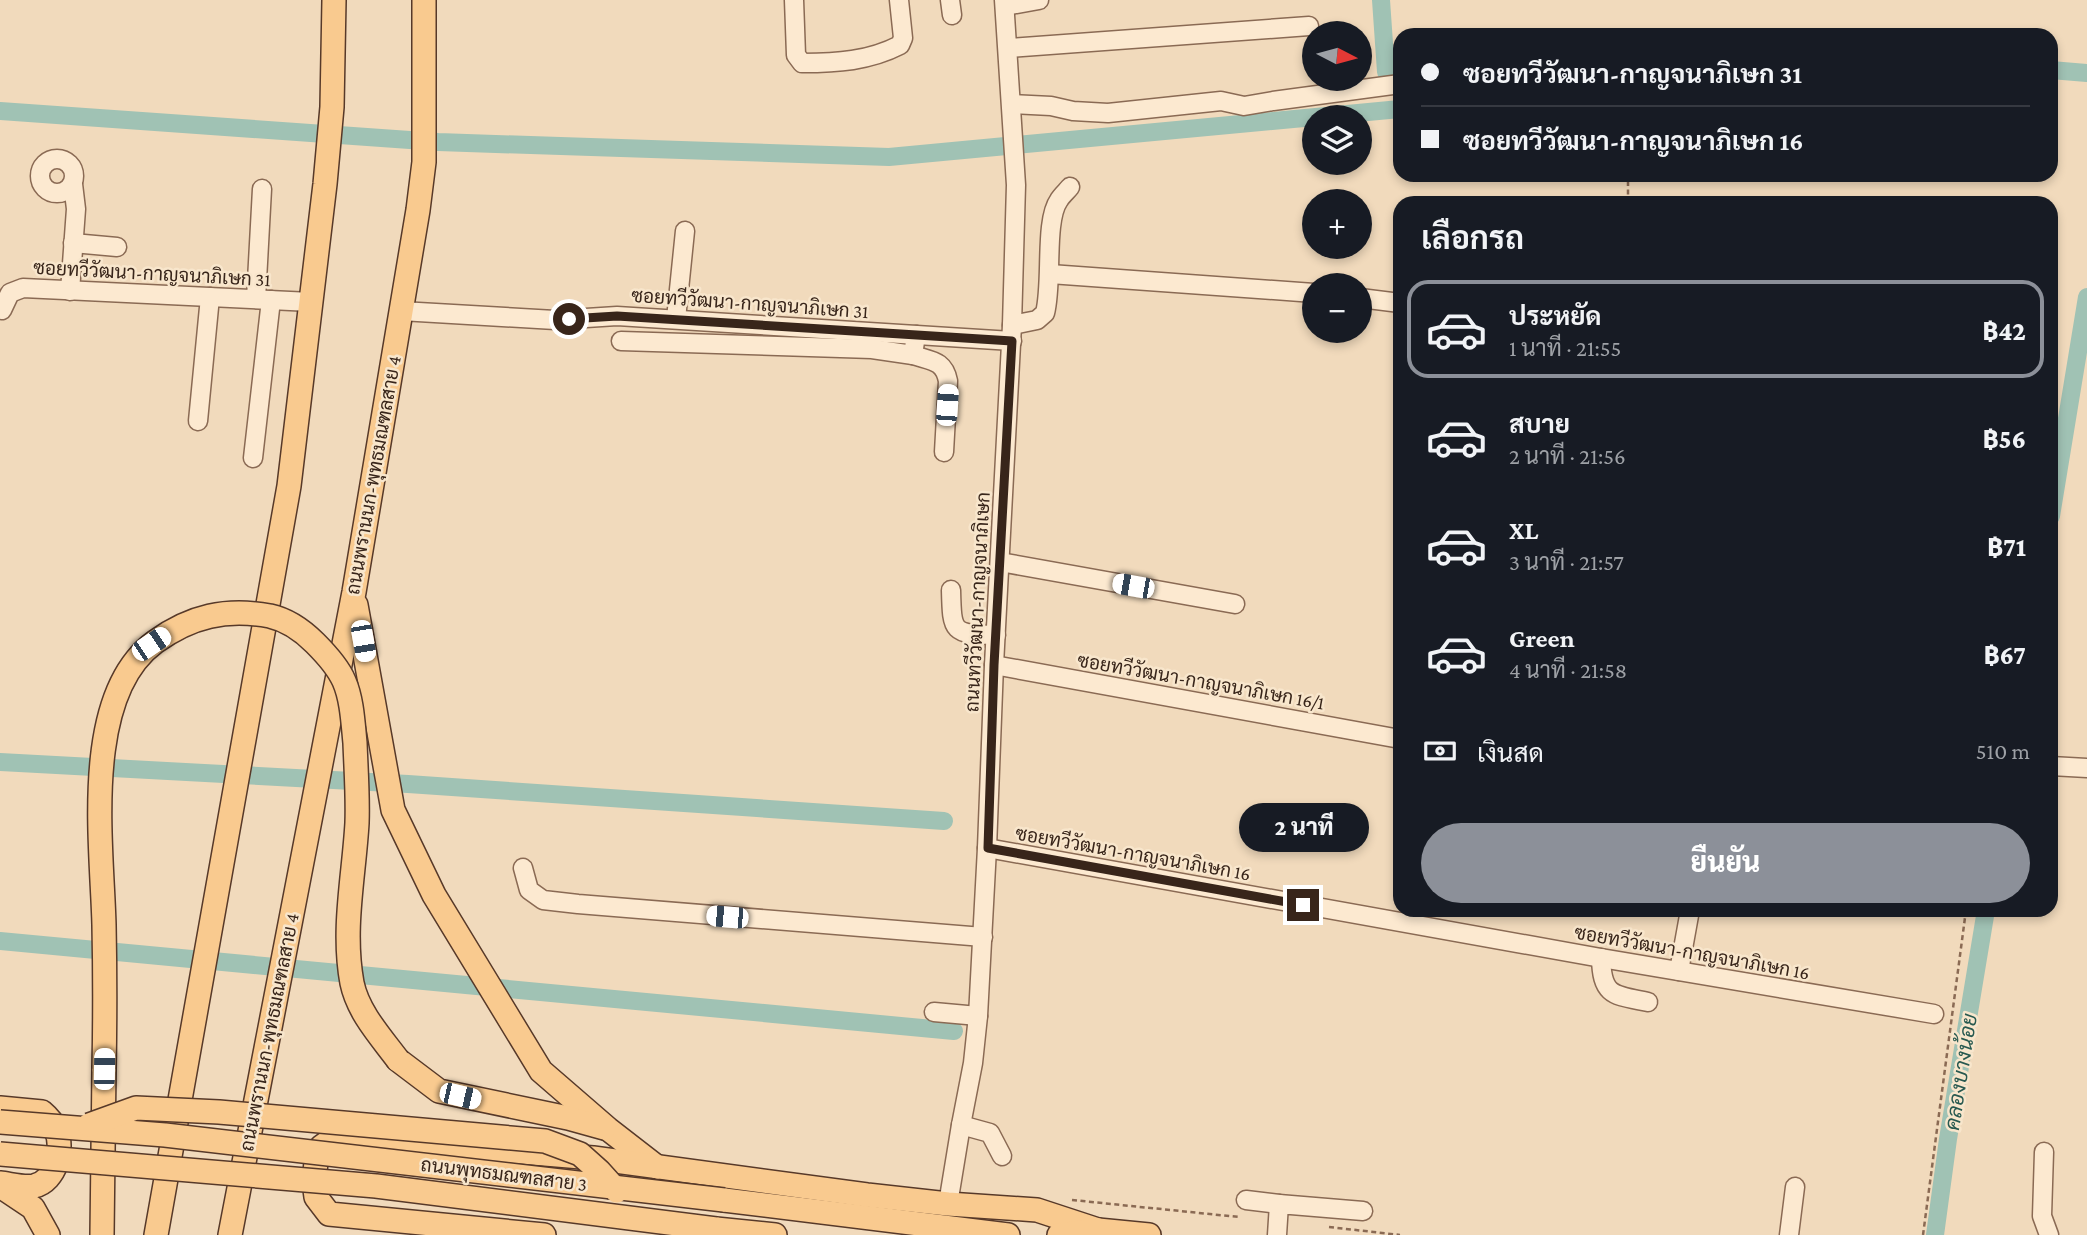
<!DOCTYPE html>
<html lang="th">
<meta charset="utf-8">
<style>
body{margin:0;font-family:"Crimson Pro",Sarabun,serif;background:#242831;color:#f1f3f6;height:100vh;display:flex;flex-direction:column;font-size:26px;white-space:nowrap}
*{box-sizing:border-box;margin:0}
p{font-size:23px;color:#9ea1a6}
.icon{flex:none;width:38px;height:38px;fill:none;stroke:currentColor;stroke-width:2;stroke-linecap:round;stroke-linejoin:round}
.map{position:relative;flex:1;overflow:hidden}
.side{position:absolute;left:1393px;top:196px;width:665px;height:721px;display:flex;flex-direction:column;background:#171b24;border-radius:21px;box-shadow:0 4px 10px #0003}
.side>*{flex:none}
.banner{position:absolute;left:1393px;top:28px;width:665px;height:154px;border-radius:21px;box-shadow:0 4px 10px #0003;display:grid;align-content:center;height:154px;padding:0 28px;background:#171b24}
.needle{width:46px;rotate:96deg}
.controls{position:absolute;left:1302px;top:21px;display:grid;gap:14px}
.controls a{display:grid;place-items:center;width:70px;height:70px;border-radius:50%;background:#171b24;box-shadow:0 4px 10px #0003;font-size:35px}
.end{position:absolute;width:32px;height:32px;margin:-16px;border:9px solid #38251a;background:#fff;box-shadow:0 0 0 4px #fff}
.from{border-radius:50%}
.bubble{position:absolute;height:49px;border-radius:24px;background:#171b24;box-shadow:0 4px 10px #0003;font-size:23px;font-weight:800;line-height:49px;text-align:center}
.car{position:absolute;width:21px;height:42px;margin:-21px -10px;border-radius:9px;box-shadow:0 0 5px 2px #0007;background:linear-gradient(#fff 24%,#345 0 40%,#fff 0 76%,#345 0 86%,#fff 0)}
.banner b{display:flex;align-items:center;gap:24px;height:66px;font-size:26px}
.banner b+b{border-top:2px solid #363941}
.banner i{width:18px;height:18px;background:#f1f3f6}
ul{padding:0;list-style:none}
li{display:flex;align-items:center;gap:21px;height:98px;margin:0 14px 10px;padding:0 14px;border:4px solid transparent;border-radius:21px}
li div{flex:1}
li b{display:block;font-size:26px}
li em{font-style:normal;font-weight:800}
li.selected{border-color:#8c9099}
li>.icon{width:63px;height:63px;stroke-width:1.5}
h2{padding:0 28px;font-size:32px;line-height:84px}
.pay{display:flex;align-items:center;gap:18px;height:77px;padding:0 28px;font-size:26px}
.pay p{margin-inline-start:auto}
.primary-button{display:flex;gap:14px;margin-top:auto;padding:14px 28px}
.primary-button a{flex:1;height:80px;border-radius:42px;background:#8c9099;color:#fff;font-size:28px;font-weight:800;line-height:80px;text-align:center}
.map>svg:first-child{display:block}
</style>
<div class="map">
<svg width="2087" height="1235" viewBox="0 0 2087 1235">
<rect width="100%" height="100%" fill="#f1dabc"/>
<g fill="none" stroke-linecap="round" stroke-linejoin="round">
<g stroke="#a0c2b4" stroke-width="18">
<polyline points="1381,0 1386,72"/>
<polyline points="2051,70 2087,73"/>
<polyline points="0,111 438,142 889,157 1400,109"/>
<polyline points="2051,516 2087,297"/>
<polyline points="0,762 408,784 944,821"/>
<polyline points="0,941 954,1031"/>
<polyline points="1935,1235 1948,1139 1986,910"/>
</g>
<g stroke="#8a6a54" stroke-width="21">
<g id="minor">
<path d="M794,0L796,55L802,63C837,63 869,61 900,45L903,38L899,0"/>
<polyline points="950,0 952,15"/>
<polyline points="1005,6 1039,0"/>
<polyline points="1009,48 1309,26"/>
<polyline points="1012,104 1051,106 1073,111 1108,113 1221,101 1244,106 1273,101 1400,84"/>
<circle cx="57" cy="176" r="17"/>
<polyline points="73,243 117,247"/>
<polyline points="1050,274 1314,293"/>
<polyline points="70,291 76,209 73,184"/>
<polyline points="1360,298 1400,303"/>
<polyline points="256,299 262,189"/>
<polyline points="2,310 10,293 23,288 311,302"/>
<polyline points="401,311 555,320 617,316 1012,341"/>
<polyline points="676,319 685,231"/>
<path d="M1012,325L1037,320L1045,313C1053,283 1044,221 1059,200C1062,195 1067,191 1070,187"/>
<polyline points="621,341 872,349 913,355 916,335"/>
<path d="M913,355C931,361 944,360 948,381L944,452"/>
<polyline points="198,421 210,297"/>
<polyline points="253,458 271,300"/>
<polyline points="1000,562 1235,604"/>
<path d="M951,590C952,633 952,634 996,635"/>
<polyline points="994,665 1400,739"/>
<polyline points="2051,766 2087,768"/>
<polyline points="987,848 1601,958 1934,1014"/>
<polyline points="523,868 529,890 543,900 578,904 983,937"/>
<path d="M1601,958C1602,997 1614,995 1648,1002"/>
<polyline points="1679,971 1690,910"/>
<polyline points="934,1012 978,1016"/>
<polyline points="961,1125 990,1133 1002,1156"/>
<polyline points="2044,1152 2042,1216 2049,1235"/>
<polyline points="1246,1200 1279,1204"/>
<polyline points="948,1204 961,1125 973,1063 978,1016 987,848 994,665 1012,325 1016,185 1004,0"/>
<polyline points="1277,1235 1279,1204 1363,1211"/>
<polyline points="1789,1235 1795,1187"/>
</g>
</g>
<g stroke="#573929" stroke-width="26">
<g id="major">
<polyline points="356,605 393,810 434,895 541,1071 608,1129 657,1167"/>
<polyline points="398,1060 439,1091 568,1118 604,1128"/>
<path d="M0,1108L42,1112C48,1117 53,1123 56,1130C64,1148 56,1181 34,1186C24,1188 10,1184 0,1183"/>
<polyline points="0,1186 33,1208 48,1235"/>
<polyline points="724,1200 1008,1235"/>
<polyline points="716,1229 775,1235"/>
<polyline points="102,1235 104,1069"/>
<polyline points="156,1235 289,486 325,184 332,107 334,0"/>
<polyline points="230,1235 354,592 418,210 424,162 424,0"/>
<polyline points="544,1235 329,1214 316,1197 314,1182 316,1162 321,1147 335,1137 593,1158 867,1195 948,1204 1037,1210 1098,1230"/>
<polyline points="1059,1235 1098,1230 1149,1235"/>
</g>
</g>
<g stroke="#8a6a54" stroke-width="2.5" stroke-dasharray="5 3.5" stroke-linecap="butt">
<polyline points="1628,203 1628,175"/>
<polyline points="1072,1200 1239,1217"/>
<polyline points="1329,1227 1400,1235"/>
<polyline points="1923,1235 1966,910"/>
</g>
<use href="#minor" stroke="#fce9d0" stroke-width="18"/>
<use href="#major" stroke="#f9ca8f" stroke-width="23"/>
<g stroke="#573929" stroke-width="26" stroke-linecap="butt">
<g id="major-bridge">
<path d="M104,1069C105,1021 105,973 104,925C102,844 81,696 155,642C191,616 226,608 270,616C288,620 302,630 315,643C325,653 338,667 344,681C352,699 353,723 355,743C356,770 358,797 357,823C354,876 342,929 352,983C358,1012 380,1036 398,1060"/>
<polyline points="0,1122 165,1135 724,1200"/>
<polyline points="89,1125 136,1108 219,1112 545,1141 580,1154 599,1171 617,1191"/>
<polyline points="0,1154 376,1186 716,1229"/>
</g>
</g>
<use href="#major-bridge" stroke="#f9ca8f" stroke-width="23"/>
</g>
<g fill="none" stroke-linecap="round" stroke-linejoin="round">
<polyline stroke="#38251a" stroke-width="9" points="569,319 617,316 1012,341 994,665 988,848 1303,905"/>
</g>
<g text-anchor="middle" stroke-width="5" stroke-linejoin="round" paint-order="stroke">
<g font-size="19" fill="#38251a" stroke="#f8e6cc">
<text transform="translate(152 273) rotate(3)" y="7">ซอยทวีวัฒนา-กาญจนาภิเษก 31</text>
<text transform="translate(750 303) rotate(4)" y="7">ซอยทวีวัฒนา-กาญจนาภิเษก 31</text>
<text transform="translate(373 475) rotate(-80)" y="7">ถนนพรานนก-พุทธมณฑลสาย 4</text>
<text transform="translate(977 602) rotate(-87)" y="7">ถนนทวีวัฒนา-กาญจนาภิเษก</text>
<text transform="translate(1201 681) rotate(10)" y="7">ซอยทวีวัฒนา-กาญจนาภิเษก 16/1</text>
<text transform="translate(1133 853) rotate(10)" y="7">ซอยทวีวัฒนา-กาญจนาภิเษก 16</text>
<text transform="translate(1692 952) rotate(10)" y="7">ซอยทวีวัฒนา-กาญจนาภิเษก 16</text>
<text transform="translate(269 1032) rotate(-79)" y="7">ถนนพรานนก-พุทธมณฑลสาย 4</text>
<text transform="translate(504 1174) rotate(7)" y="7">ถนนพุทธมณฑลสาย 3</text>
</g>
<g font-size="21" font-style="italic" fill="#285950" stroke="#f8e6cc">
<text transform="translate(1961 1072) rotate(-81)" y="7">คลองบางน้อย</text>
</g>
</g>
</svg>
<div class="controls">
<a><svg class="needle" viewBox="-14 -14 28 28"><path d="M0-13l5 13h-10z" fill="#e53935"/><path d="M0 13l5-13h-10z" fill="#9ea1a6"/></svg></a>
<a><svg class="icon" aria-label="layers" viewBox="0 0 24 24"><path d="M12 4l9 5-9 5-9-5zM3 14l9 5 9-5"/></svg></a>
<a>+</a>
<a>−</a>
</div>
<i class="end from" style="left:569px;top:319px"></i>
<i class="end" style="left:1303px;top:905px"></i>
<div class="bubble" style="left:1239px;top:803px;width:130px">2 นาที</div>
<i class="car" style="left:947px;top:405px;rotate:4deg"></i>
<i class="car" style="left:1133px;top:586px;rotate:280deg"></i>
<i class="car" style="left:363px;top:641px;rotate:170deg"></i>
<i class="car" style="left:151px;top:644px;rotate:56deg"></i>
<i class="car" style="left:727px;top:917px;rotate:275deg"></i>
<i class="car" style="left:104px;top:1069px;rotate:1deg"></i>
<i class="car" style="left:460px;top:1096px;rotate:103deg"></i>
<div class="banner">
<b><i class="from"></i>ซอยทวีวัฒนา-กาญจนาภิเษก 31</b>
<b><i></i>ซอยทวีวัฒนา-กาญจนาภิเษก 16</b>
</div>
<section class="side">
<h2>เลือกรถ</h2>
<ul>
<li class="selected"><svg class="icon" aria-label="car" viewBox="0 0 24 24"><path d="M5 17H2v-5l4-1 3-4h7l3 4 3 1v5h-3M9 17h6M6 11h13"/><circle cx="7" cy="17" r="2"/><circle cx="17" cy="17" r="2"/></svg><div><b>ประหยัด</b><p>1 นาที · 21:55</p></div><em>฿42</em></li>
<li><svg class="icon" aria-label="car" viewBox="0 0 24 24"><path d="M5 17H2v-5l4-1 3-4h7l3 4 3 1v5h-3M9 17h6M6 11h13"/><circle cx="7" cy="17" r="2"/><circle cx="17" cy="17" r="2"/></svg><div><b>สบาย</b><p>2 นาที · 21:56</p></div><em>฿56</em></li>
<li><svg class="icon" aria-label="car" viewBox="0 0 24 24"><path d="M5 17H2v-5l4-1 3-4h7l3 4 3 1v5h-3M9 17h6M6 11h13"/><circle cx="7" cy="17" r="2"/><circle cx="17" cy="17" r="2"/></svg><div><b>XL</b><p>3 นาที · 21:57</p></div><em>฿71</em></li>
<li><svg class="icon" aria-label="car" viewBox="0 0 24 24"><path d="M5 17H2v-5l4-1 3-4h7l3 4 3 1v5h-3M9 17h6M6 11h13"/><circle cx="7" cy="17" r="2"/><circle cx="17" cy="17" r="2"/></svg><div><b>Green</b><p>4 นาที · 21:58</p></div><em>฿67</em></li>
</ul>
<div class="pay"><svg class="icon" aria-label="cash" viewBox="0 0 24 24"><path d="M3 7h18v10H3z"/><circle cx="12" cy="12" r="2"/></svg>เงินสด<p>510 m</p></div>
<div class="primary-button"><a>ยืนยัน</a></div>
</section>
</div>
